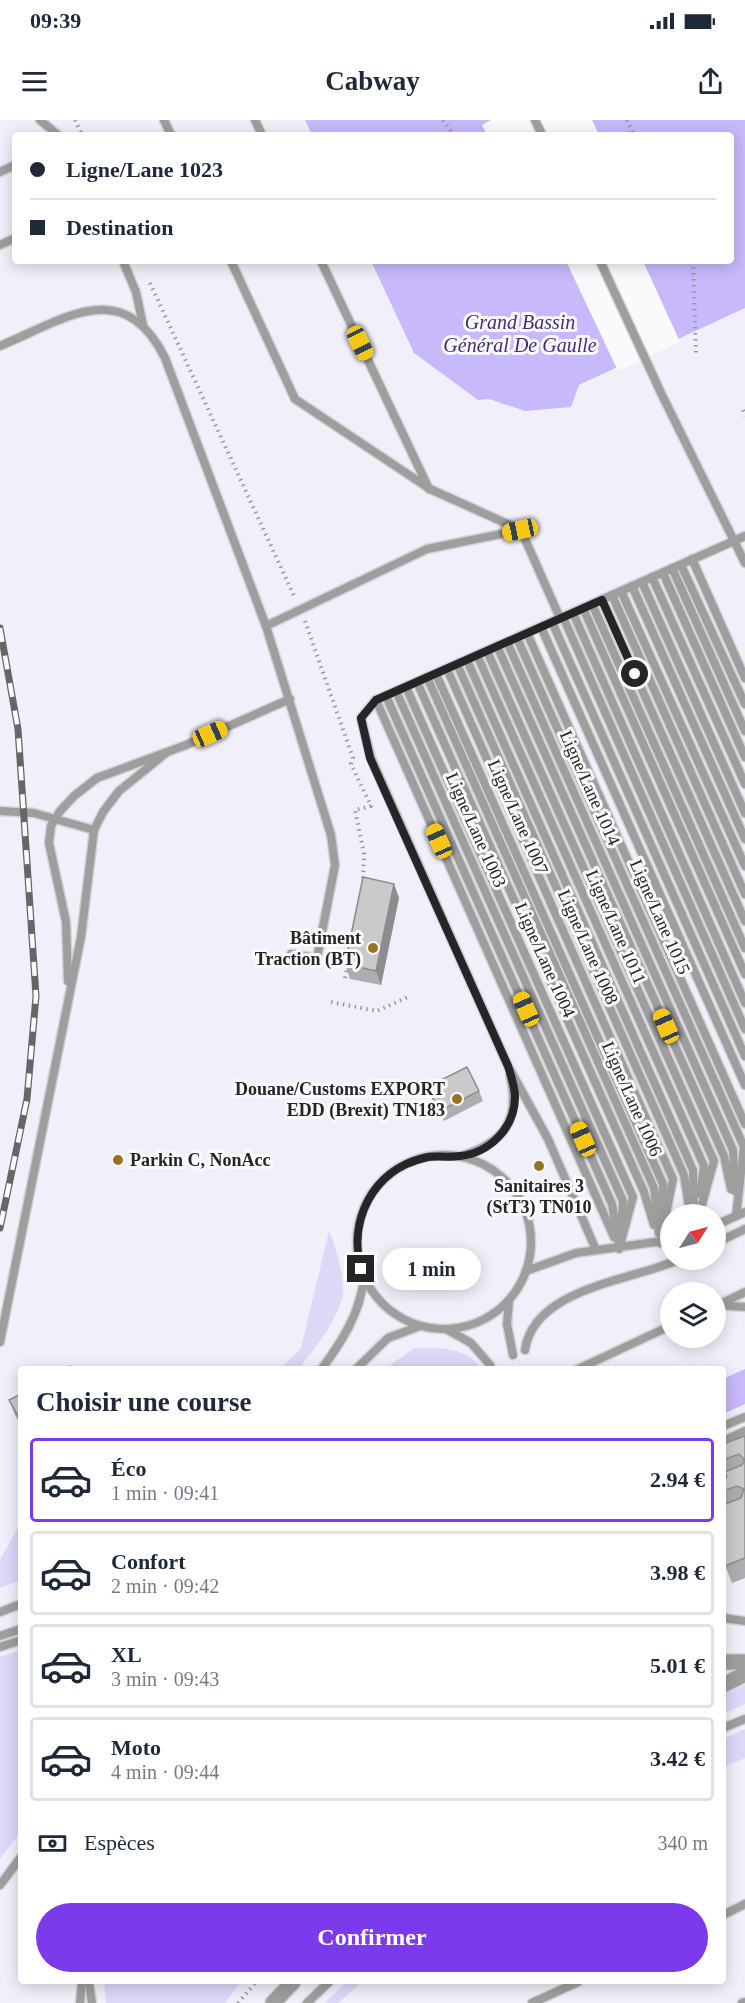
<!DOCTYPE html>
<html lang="fr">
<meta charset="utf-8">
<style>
body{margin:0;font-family:"Times New Roman",serif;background:#f2f2f3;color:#1f2937;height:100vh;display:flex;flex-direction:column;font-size:22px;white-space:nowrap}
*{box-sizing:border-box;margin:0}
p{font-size:20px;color:#747a83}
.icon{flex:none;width:33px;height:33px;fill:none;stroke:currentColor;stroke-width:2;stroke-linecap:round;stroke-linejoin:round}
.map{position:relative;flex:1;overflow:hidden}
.drawer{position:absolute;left:18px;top:1246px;width:708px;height:618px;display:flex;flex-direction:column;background:#fff;border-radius:6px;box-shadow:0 3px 15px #0003}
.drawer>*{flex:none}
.top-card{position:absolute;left:12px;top:12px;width:722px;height:132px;border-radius:6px;box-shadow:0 3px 15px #0003;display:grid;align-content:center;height:132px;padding:0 18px;background:#fff}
.needle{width:39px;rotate:54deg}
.buttons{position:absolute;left:660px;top:1084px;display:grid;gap:12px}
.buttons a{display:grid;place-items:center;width:66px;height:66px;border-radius:50%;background:#fff;box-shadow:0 3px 15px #0003;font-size:30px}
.end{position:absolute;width:27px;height:27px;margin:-14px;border:8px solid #252426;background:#fff;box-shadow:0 0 0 3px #fff}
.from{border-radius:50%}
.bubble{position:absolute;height:42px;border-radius:21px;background:#fff;box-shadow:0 3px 15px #0003;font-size:20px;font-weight:600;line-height:42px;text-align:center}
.car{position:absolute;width:18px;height:36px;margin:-18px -9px;border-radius:8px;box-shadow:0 0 4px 2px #0007;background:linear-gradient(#f5c518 24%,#345 0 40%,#f5c518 0 76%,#345 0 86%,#f5c518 0)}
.top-card b{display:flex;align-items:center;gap:21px;height:57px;font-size:22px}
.top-card b+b{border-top:2px solid #e0e1e3}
.top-card i{width:15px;height:15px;background:#1f2937}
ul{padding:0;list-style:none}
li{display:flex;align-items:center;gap:18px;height:84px;margin:0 12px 9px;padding:0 6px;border:3px solid #e0e1e3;border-radius:6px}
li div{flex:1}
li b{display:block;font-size:22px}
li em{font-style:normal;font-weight:600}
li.active{border-color:#7c3aed}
li>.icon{width:54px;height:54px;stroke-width:1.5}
h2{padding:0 18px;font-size:27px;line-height:72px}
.pay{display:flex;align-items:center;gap:15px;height:66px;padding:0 18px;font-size:22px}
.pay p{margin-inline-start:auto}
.cta{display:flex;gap:12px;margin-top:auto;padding:12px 18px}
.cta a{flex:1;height:69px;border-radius:36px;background:#7c3aed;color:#fff;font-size:24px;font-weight:600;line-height:69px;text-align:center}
.status{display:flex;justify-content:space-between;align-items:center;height:42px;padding:0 30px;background:#fff;direction:ltr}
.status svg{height:16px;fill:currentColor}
header{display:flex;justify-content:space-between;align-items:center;height:78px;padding:0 18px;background:#fff;font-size:27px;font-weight:600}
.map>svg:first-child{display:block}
</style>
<div class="status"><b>09:39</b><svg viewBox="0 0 49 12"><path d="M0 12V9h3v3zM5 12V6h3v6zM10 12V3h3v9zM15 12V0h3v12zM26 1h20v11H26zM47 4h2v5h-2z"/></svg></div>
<header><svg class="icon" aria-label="menu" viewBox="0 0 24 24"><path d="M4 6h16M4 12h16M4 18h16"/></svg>Cabway<svg class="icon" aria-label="share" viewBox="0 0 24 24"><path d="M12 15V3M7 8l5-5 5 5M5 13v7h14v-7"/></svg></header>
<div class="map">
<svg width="745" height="1883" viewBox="0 0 745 1883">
<rect width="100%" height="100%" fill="#fafafd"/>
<path fill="#f1eff9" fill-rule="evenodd" d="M0,0H305L312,15H15V141H371L411,226L581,265L745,188V1883H0ZM670,1095H716V1140H670ZM670,1173H716V1218H670ZM21,1250H723V1862H21Z"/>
<g fill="#ded7f8">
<path d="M329,1111C335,1123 345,1160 343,1174C340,1196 313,1232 298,1249H280L301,1228Z"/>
<path d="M414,1228C440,1229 459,1225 479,1245L470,1249H385Z"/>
<polygon points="21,1402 21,1460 0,1468 0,1440"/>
<polygon points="21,1530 21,1711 0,1739 0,1537"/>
<polygon points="745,1565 745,1584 723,1594 723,1574"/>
<polygon points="745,1609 745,1638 723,1647 723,1619"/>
<polygon points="104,1862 241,1862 225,1883 106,1883"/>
<polygon points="346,1862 362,1862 338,1883 325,1883"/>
</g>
<g fill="#c8b8fc">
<polygon points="305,0 745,0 745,188 579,265 571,287 525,291 489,279 478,280 414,233 371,141 730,141 730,15 312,15"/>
<polygon points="745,1249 745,1284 723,1294 723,1259"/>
</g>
<g fill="#fafafd">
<polygon points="491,0 592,0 599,15 487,15 482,5"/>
<polygon points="566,141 643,141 680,222 618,251"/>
</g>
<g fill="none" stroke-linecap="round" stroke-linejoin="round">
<g stroke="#d4d3d6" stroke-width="11">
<g id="service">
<polyline points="40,0 58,15"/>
<polyline points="164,0 171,15"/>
<polyline points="255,0 262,15"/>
<polyline points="535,0 542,15"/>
<polyline points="0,52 15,45"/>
<polyline points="0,125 15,118"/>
<polyline points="123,141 136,172 143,205"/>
<polyline points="231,141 295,279 430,369 521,410 560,498"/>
<polyline points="321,141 429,369"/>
<polyline points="600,141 661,273 745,443"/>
<path d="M0,226C63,200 123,154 165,238L266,506L331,715L335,745L317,838L291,834"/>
<polyline points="692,439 745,558"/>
<polyline points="681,445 745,584"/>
<polyline points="672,448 745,611"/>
<polyline points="663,453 745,637"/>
<polyline points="652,457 745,664"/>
<polyline points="642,462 745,693"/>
<polyline points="632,466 745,719"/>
<polyline points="621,471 745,746"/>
<polyline points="612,475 745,774"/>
<polyline points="602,480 745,801"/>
<polyline points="592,484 745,828"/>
<polyline points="583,488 745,854"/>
<polyline points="573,493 745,883"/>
<polyline points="563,497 745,909"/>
<polyline points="552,502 745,936"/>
<polyline points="266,506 427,429 521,410"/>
<polyline points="541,507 745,965"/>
<polyline points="527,513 745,1004"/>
<polyline points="517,518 744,1027 736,1096"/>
<polyline points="507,522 733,1030 735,1071"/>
<polyline points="497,526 724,1036 731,1069"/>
<polyline points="487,531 714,1041 699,1095"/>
<polyline points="477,535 704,1046 700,1074"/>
<polyline points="467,540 693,1050 694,1095"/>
<polyline points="457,544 684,1055 689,1086"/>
<polyline points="447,549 673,1059 660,1123"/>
<polyline points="436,554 663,1064 662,1092"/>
<polyline points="427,557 654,1068 659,1113"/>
<polyline points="417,562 644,1072 654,1105"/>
<polyline points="406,567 633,1077 619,1129"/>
<polyline points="396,571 623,1081 621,1107"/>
<polyline points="386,576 612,1084 619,1125"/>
<polyline points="376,580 614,1117"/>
<polyline points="0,691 34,693 94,710"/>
<polyline points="68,861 66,802 49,723 51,706 60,691 74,676 97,658 186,625 290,579"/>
<circle cx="444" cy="1122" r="87"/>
<path d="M461,1036C504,1023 521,1000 510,955"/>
<polyline points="716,1105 745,1092"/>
<polyline points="716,1123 745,1109"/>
<polyline points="596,1130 548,1019 508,946 371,638 361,598 376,580 745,416"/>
<polyline points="526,1151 576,1133 670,1120"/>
<polyline points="509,1181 507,1204 513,1235"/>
<polyline points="718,1185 745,1187"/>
<polyline points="716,1186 745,1172"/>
<polyline points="448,1210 471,1223 490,1245"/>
<polyline points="0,1222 81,817 94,710 103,692 119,671 166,633"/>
<path d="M525,1230C534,1168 630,1161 678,1140"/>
<path d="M321,1250C342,1221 360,1194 364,1158"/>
<polyline points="355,1250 388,1218 420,1206"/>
<polyline points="576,1250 670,1206"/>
<polyline points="723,1306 745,1297"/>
<polyline points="723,1321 745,1311"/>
<polyline points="0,1492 21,1484"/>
<polyline points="723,1498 745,1501"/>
<polyline points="0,1516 21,1509"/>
<polyline points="0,1527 21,1520"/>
<polyline points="723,1608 745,1599"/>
<polyline points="0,1765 21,1737"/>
<polyline points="723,1795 745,1784"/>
<polyline points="89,1862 92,1883"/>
<polyline points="80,1883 82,1862"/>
<polyline points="307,1883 329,1862"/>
<polyline points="532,1883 578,1862"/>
<polyline points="742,1883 745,1882"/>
</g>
</g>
<g stroke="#d4d3d6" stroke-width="18">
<g id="minor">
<polyline points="723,1542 745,1542"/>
<polyline points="723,1565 745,1554"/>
<polyline points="273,1883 293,1862"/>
</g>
</g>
<g stroke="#99999b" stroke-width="4" stroke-dasharray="1.5 4.5" stroke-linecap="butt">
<polyline points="75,0 82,15"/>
<polyline points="443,0 454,15"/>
<polyline points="627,0 634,15"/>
<polyline points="693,141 696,234"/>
<polyline points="150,163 295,478"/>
<polyline points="743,290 745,296"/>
<polyline points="305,501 353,638 351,644 371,686 355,690 364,734 363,762"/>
<polyline points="345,858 348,846"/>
<polyline points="331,882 377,891 410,876"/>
<polyline points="238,1883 256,1862"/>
</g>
<use href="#service" stroke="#9e9e9f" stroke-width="8"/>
<use href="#minor" stroke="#9e9e9f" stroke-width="15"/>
<g stroke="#666668" stroke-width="7">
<polyline id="rail" points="0,508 18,609 36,876 27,979 0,1108"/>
</g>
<use href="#rail" stroke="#fafafd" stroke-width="4.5" stroke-dasharray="14" stroke-linecap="butt"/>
</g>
<g fill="#aeadaf">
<polygon points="394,764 399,778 381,865 350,859 345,844"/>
<polygon points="427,967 479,971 483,981 444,1001 431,977"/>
<polygon points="21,1274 21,1306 15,1295 9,1280"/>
<polygon points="745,1316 745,1458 732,1463 723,1440 723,1359 727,1357 723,1347 723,1324"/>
</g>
<polygon fill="#8d8d8f" points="394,764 399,778 381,865 376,851"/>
<g fill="#cac9cc" stroke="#8d8d8f" stroke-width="1.5">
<polygon points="363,757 394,764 376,851 345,844"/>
<polygon points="467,947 479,971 440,991 427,967"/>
<polygon points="70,1246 72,1250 64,1250"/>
<polygon points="21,1274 21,1301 9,1280"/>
<polygon points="745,1316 745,1340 739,1334 723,1340 723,1324"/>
<polygon points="745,1340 745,1438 725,1446 723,1440 723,1385 741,1378 744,1369 737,1366 723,1371 723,1359 727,1357 725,1352 742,1345"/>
</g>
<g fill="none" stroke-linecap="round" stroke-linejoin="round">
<path stroke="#252426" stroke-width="8" d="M361,1149C348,1100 373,1050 424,1038C436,1035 448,1038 460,1036C490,1033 515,1007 515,977C515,967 511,956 508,946L370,638L361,598L376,580L602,480L635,554"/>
</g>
<g fill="#97741e" stroke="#fafafd" stroke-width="2">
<circle cx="373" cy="828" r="6"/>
<circle cx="457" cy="979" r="6"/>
<circle cx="118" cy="1040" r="6"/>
<circle cx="539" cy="1046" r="6"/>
</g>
<g text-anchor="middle" stroke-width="6" stroke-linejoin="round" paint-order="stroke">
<g font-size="18" fill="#252426" stroke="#fafafd">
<text transform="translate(590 668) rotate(66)" y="6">Ligne/Lane 1014</text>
<text transform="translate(518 697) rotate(66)" y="6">Ligne/Lane 1007</text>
<text transform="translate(476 710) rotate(66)" y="6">Ligne/Lane 1003</text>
<text transform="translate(660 797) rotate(66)" y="6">Ligne/Lane 1015</text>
<text transform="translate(616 807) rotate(66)" y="6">Ligne/Lane 1011</text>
<text transform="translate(588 827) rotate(66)" y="6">Ligne/Lane 1008</text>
<text transform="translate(545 840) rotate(66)" y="6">Ligne/Lane 1004</text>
<text transform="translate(632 979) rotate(66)" y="6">Ligne/Lane 1006</text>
</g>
<g font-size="18" font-weight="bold" fill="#252426" stroke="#fafafd" text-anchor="end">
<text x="361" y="824">Bâtiment<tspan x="361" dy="21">Traction (BT)</tspan></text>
<text x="445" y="975">Douane/Customs EXPORT<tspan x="445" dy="21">EDD (Brexit) TN183</tspan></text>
<text x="130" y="1046" text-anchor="start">Parkin C, NonAcc</text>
<text x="539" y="1072" text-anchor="middle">Sanitaires 3<tspan x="539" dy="21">(StT3) TN010</tspan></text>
</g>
<g font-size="20" font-style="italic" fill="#452b78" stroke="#fafafd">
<text x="520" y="209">Grand Bassin<tspan x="520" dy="23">Général De Gaulle</tspan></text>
</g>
</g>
</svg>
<div class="buttons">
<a><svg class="needle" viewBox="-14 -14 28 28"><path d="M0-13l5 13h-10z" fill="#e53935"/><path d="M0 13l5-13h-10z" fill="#747a83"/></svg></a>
<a><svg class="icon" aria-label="layers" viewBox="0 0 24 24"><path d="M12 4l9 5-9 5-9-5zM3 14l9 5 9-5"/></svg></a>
</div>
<i class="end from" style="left:635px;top:554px"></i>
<i class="end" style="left:361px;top:1149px"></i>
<div class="bubble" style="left:382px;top:1128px;width:99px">1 min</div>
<i class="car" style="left:360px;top:223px;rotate:154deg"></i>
<i class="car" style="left:520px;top:410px;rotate:258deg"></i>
<i class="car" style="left:210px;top:614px;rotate:66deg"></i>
<i class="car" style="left:439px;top:721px;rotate:336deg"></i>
<i class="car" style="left:526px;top:889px;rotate:336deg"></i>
<i class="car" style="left:666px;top:906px;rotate:336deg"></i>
<i class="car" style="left:583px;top:1019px;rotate:336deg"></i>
<div class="top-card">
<b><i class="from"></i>Ligne/Lane 1023</b>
<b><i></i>Destination</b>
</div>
<section class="drawer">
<h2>Choisir une course</h2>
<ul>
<li class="active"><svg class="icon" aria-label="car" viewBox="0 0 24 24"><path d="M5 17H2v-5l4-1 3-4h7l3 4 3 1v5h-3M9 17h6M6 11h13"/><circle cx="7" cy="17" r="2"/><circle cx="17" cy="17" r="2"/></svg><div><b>Éco</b><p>1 min · 09:41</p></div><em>2.94 €</em></li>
<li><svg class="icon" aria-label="car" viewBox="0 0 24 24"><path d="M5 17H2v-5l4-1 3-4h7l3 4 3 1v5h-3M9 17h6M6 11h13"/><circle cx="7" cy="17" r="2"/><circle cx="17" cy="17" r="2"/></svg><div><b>Confort</b><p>2 min · 09:42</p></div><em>3.98 €</em></li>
<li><svg class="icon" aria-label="car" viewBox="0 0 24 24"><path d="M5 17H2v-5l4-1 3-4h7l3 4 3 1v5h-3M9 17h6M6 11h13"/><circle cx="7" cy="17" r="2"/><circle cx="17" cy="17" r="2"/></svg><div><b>XL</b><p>3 min · 09:43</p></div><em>5.01 €</em></li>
<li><svg class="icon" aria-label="car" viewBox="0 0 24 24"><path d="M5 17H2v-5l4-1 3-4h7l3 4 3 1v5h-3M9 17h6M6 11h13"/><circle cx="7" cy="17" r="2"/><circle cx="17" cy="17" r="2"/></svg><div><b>Moto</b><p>4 min · 09:44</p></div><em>3.42 €</em></li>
</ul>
<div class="pay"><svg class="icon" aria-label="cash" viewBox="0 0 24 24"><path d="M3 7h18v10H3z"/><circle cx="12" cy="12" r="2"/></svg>Espèces<p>340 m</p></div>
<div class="cta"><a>Confirmer</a></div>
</section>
</div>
